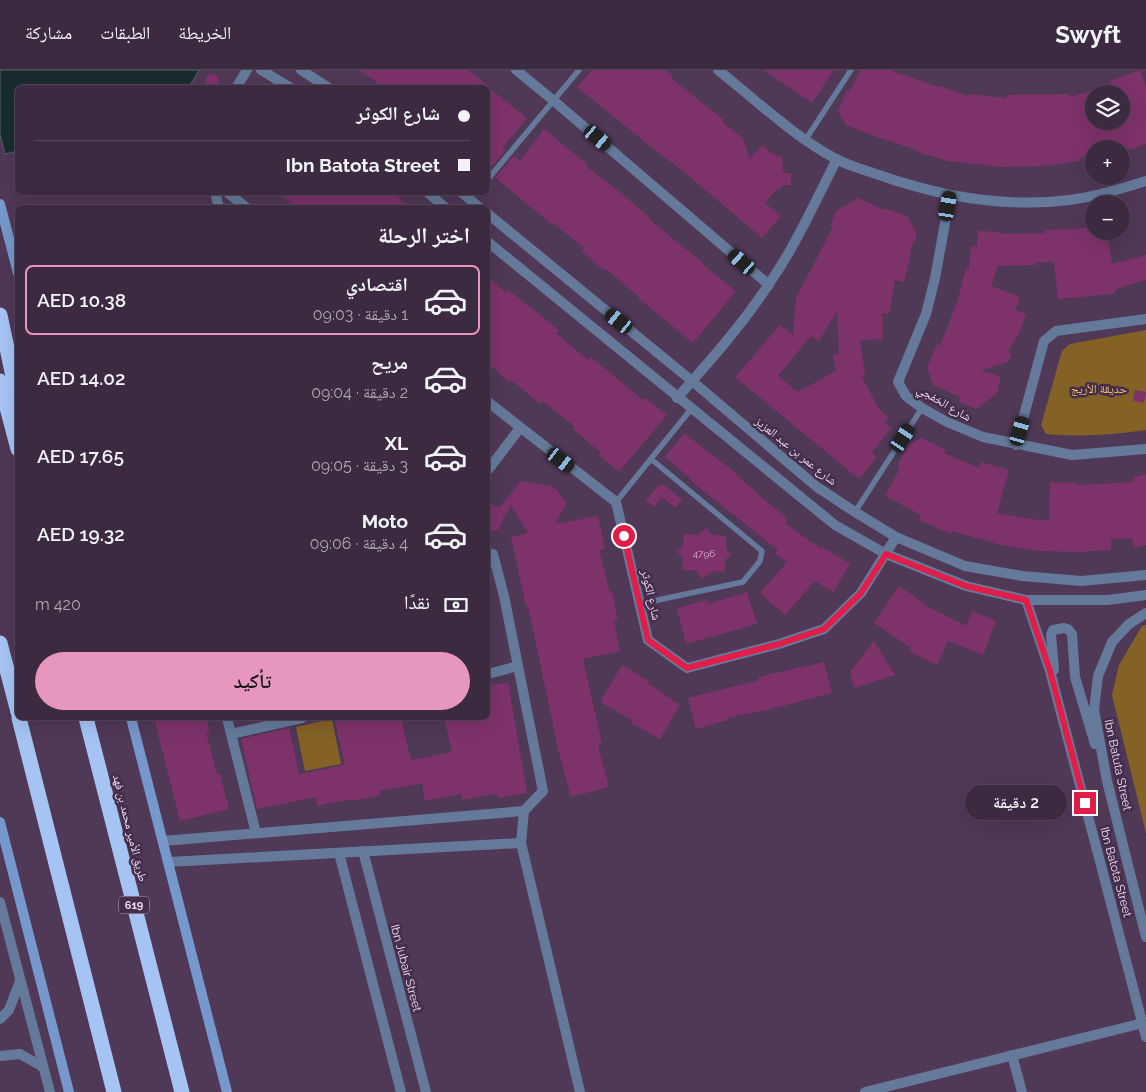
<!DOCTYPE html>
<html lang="ar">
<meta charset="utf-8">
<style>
body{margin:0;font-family:Raleway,"Noto Naskh Arabic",sans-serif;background:#433248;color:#f1f3f6;direction:rtl;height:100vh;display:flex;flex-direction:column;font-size:19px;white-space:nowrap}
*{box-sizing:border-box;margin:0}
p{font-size:16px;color:#aca7b1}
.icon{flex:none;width:28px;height:28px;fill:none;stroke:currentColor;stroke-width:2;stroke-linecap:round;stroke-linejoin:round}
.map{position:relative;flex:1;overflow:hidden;direction:ltr}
.details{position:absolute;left:15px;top:135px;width:475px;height:515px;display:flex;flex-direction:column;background:#3c2a41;border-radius:8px;box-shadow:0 5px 20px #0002,0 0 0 1px #55465a;direction:rtl}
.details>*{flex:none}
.top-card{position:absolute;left:15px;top:15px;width:475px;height:110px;border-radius:8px;box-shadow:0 5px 20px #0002,0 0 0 1px #55465a;direction:rtl;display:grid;align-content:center;height:110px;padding:0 20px;background:#3c2a41}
.controls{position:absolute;left:1085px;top:15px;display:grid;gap:10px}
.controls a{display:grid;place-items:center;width:45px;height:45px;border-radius:50%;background:#3c2a41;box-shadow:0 5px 20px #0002,0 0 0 1px #55465a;font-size:25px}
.end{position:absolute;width:22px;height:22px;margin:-11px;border:6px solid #e11d48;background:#fff;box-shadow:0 0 0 2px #fff}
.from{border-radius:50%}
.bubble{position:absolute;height:35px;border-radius:18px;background:#3c2a41;box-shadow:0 5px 20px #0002,0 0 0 1px #55465a;font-size:16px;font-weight:600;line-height:35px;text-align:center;direction:rtl}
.car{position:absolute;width:15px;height:30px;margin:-15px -8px;border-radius:6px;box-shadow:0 0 4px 1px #0007;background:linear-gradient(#222 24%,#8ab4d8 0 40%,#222 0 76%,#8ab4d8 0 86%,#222 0)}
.top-card b{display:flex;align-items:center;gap:18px;height:48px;font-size:19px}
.top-card b+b{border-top:1px solid #55465a}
.top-card i{width:12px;height:12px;background:#f1f3f6}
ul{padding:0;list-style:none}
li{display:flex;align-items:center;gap:15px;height:70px;margin:0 10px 8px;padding:0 10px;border:2px solid transparent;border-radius:8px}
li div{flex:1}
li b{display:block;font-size:19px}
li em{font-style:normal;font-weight:600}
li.on{border-color:#e797bd}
li>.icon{width:45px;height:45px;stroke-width:1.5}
h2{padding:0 20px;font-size:22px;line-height:60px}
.pay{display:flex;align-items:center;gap:12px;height:55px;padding:0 20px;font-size:19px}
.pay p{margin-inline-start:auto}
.action{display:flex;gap:10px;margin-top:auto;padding:10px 20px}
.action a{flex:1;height:58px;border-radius:30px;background:#e797bd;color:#111;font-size:20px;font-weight:600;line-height:58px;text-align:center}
header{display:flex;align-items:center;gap:30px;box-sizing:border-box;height:70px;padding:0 25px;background:#3c2a41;border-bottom:1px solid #55465a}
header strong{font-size:24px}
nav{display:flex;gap:28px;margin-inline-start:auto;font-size:18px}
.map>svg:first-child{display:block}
</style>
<header>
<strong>Swyft</strong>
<nav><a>الخريطة</a><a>الطبقات</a><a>مشاركة</a></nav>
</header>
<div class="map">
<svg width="1146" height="1022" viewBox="0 0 1146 1022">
<rect width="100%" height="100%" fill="#503857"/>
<g fill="#846225">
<path d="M1146,260V360C1112,365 1080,367 1046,364L1041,355L1062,281L1070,274Z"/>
<polygon points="1146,555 1146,763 1112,625 1119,595 1142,556"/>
<polygon points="332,649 341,694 305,701 296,657"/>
</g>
<polygon fill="#192c2d" stroke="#586067" points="0,0 199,0 189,17 18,18 17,81 5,84 0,64"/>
<g fill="#7e326a" fill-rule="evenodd">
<polygon points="360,0 468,0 491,18 489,18 527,48 503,77 506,80 488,101 488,18 384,18"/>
<polygon points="592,0 665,0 673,7 672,9 724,50 722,52 743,68 750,89 762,75 774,85 782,87 783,103 791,103 791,115 781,115 781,119 776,120 765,133 781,146 762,168 683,101 656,81 577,17"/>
<polygon points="764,0 834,0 812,33"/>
<path d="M861,0H891L901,5L902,4L938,17L939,16L969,26L970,24L1006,28V25L1069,24V27L1111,15L1110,11L1140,0L1146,16V74L1133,79H1094V85L1079,89V91L1043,96L1003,97L948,91L917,82V80L871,65L846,55L838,41L847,20L849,22ZM1094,24H1121V51H1105L1094,54Z"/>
<circle cx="212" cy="11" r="7"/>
<polygon points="544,59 588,95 587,97 627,128 650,148 649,149 703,193 702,194 736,221 693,273 638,228 639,227 606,199 604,200 581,181 584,178 552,152 551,154 495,107 514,86 520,91"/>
<polygon points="278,122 392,122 410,138 297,138"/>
<path d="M858,128L884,140L885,138L908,147L917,164L909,184H911L904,212L895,210L889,244L882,243L883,269L860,270L865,305H861L879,339L889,347L884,353L891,358L872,383L877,387L859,409L735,307L780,255L793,265L796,228L833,157L830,156L836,141ZM837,241L839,284H833L836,301L798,322L778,306L811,266L819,271Z"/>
<polygon points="1094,156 1094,161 1107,161 1112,194 1146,185 1146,210 1118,218 1113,224 1058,229 1054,192 1036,192 1036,195 998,196 991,216 1020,227 1015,240 1026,244 1020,261 1008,282 1012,284 1008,292 981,300 1001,307 997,323 977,339 959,332 960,327 933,315 927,298 937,274 940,276 957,232 966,199 969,200 971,176 977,177 978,161 999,162 999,164 1045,163 1045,160 1076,159"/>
<polygon points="488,207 506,223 508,220 535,241 559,260 556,263 588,290 591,287 643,330 645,328 667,345 619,402 599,385 601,383 573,359 575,357 543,331 540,334 511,310 509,312 488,293"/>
<polygon points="1135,320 1146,322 1144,333 1133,331"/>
<polygon points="684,363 737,404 736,405 760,425 760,426 788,449 785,453 821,479 823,477 850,494 833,522 815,511 785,545 760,523 787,492 775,484 778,480 691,411 692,410 665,387"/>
<polygon points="922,368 946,380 944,383 979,398 981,392 1009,400 997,443 1045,451 1045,449 1049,450 1050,412 1078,413 1078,415 1134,412 1133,407 1146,404 1146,475 1134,478 1132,468 1111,469 1111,480 1079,482 1036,481 1001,475 952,461 951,464 919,450 921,445 885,426 900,398 897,396 909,374"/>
<polygon points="521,411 554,417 567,433 555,454 598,446 605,479 599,480 610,523 612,522 618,550 614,551 620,581 583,589 602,674 598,675 609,717 571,727 559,683 528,536 526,536 511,467 528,463 511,435 498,460 488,462 488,432 499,438"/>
<polygon points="665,415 682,430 675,438 662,427 654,437 646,430 658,416"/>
<polygon points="706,458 713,465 726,466 726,479 732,485 725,490 725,502 713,501 703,509 695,500 682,500 683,487 677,482 683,476 684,464 698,465"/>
<polygon points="899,516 925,534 924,535 966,556 972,541 996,551 983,585 948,571 937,595 909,581 911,578 874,553"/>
<polygon points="747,522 757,554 686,574 677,538 707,530 708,534"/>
<polygon points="874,571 895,605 854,618 850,602"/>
<polygon points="824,592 832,623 767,640 727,648 728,650 696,659 688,628 759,610 758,607"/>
<polygon points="622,595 649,611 648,613 680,635 660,669 631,653 632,650 600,632"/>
<polygon points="508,612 527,723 498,728 497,723 463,730 461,724 425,731 422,713 380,721 380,725 352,731 351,729 317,736 316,727 257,739 241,669 289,658 299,704 345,695 335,651 351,648 401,648 411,690 452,682 444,648 488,648 488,616"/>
<polygon points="154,648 206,648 210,663 206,663 217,704 220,704 229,739 180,751"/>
</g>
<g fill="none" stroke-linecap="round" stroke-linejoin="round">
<g stroke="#657a9b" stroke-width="5.5">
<polyline points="806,69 851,0"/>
<polyline points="488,109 579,0"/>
<polyline points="616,432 692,338"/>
<polyline points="855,442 922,338"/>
<polyline points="639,534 743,512 760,491 762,481 651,389"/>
</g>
<g stroke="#657a9b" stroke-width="10">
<polyline points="516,0 554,31 769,215"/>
<path d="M718,0C756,30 793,66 836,89C849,96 865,100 879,105C939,126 1005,138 1069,130C1094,127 1121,119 1146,111"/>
<polyline points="236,18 247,0"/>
<polyline points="215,122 219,138"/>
<polyline points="227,122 247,138"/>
<polyline points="950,126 935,208 926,244 898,312 906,326 922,338 947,352 983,367 1072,385 1146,379"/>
<path d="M677,328C710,291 742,255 769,214C796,175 815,132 837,89"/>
<polyline points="488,332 616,432 648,570 687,598 779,574 824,559 861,523 896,467"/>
<polyline points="1016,375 1044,271 1056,261 1146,249"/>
<polyline points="488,400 520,358"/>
<polyline points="488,485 493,484 504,526 543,721 524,741 521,773 580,1022"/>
<polyline points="488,604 518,596"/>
<polyline points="227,648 256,763"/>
<polyline points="231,664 302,648"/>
<polyline points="163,771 524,741"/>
<polyline points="168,792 521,773"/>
<polyline points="0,832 50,1022"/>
<polyline points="0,949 9,940 20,911"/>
<polyline points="1012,985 1022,1022"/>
<polyline points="0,986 20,984 43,997"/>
<polyline points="865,1022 1143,953"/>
</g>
<g stroke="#657a9b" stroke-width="10">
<polyline points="261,0 291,18"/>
<polyline points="301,0 329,18"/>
<polyline points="427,122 446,138"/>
<polyline points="461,122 480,138"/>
<polyline points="488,144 692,311 817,417 855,442 896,467 965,496 1022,506 1081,511 1146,505"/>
<polyline points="488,172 835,455 886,484 966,516 1026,530 1108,530 1146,525"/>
<polyline points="1026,530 1050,601 1146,967"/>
<polyline points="1146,543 1129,554 1112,572 1098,606 1094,640 1107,711 1146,867"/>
<polyline points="1054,600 1051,565 1053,560 1064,558 1068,559 1072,564 1075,607 1095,674"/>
<polyline points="363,781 426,1022"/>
<polyline points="339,783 401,1022"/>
</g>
<g stroke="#7798cc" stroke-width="10">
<polyline points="0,134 18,203"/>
<polyline points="131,648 227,1022"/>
<polyline points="0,752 69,1022"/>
</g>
<g stroke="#a5c4f4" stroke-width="15">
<polyline points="0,245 18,330"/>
<polyline points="0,311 18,379"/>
<polyline points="0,573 18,642"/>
<polyline points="19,648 114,1022"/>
<polyline points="86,648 182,1022"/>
</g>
</g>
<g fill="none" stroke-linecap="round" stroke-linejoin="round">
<polyline stroke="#e11d48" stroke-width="6" points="624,466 648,570 687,598 779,574 824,559 861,523 886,484 966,516 1026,530 1050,601 1085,733"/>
</g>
<g text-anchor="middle" stroke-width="5" stroke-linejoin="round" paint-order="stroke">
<g font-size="10" fill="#cfb1cd">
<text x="704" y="487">4796</text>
</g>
<rect fill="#452d4c" stroke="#b8a7bd" stroke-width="1" x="119" y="826.5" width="30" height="17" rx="4"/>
<g font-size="11" font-weight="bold" fill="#eadbee">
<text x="134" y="839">619</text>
</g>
<g font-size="12" fill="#f5bf64" stroke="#452d4c">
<text x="1099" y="323">حديقة الأريج</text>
</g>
<g font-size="12" fill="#eadbee" stroke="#452d4c">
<text transform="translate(944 333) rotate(30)" y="4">شارع الخفجي</text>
<text transform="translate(796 381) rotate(39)" y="4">شارع عمر بن عبد العزيز</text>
<text transform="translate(651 525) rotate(77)" y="4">شارع الكوثر</text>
<text transform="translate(1118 695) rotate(78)" y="4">Ibn Batuta Street</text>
<text transform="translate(130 758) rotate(76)" y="4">طريق الأمير محمد بن فهد</text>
<text transform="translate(1116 802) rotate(75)" y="4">Ibn Batota Street</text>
<text transform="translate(406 898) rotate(75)" y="4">Ibn Jubair Street</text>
</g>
</g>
</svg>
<div class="controls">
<a><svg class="icon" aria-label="layers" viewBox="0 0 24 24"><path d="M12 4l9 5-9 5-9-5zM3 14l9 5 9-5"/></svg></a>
<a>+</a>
<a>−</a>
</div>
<i class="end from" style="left:624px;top:466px"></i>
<i class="end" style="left:1085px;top:733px"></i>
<div class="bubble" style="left:965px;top:715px;width:102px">2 دقيقة</div>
<i class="car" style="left:598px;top:68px;rotate:130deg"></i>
<i class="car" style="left:948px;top:136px;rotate:10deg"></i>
<i class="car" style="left:742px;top:192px;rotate:311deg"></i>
<i class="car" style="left:619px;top:251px;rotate:309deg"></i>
<i class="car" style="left:1020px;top:361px;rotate:16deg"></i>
<i class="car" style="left:903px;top:368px;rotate:33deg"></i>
<i class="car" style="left:561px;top:390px;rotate:128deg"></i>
<div class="top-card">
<b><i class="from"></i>شارع الكوثر</b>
<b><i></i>Ibn Batota Street</b>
</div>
<section class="details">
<h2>اختر الرحلة</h2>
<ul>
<li class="on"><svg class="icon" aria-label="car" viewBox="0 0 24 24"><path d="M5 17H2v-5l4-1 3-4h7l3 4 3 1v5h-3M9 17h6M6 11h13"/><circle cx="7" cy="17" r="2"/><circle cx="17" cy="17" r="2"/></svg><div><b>اقتصادي</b><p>1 دقيقة · 09:03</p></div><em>AED 10.38</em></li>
<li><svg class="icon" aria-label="car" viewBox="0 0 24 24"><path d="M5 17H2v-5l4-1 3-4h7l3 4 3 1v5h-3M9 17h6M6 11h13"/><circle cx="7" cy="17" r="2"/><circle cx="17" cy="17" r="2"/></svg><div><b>مريح</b><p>2 دقيقة · 09:04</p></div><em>AED 14.02</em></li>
<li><svg class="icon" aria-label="car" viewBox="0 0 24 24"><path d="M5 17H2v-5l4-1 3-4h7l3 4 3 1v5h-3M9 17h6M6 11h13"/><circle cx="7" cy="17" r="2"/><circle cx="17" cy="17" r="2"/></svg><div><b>XL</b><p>3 دقيقة · 09:05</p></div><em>AED 17.65</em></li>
<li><svg class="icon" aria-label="car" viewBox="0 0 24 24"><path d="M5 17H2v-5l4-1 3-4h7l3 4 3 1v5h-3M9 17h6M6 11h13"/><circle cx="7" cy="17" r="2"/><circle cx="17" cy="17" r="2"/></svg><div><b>Moto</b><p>4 دقيقة · 09:06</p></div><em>AED 19.32</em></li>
</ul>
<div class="pay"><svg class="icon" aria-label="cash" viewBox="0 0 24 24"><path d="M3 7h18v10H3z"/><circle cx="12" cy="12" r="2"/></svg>نقدًا<p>420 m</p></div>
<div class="action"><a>تأكيد</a></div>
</section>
</div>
